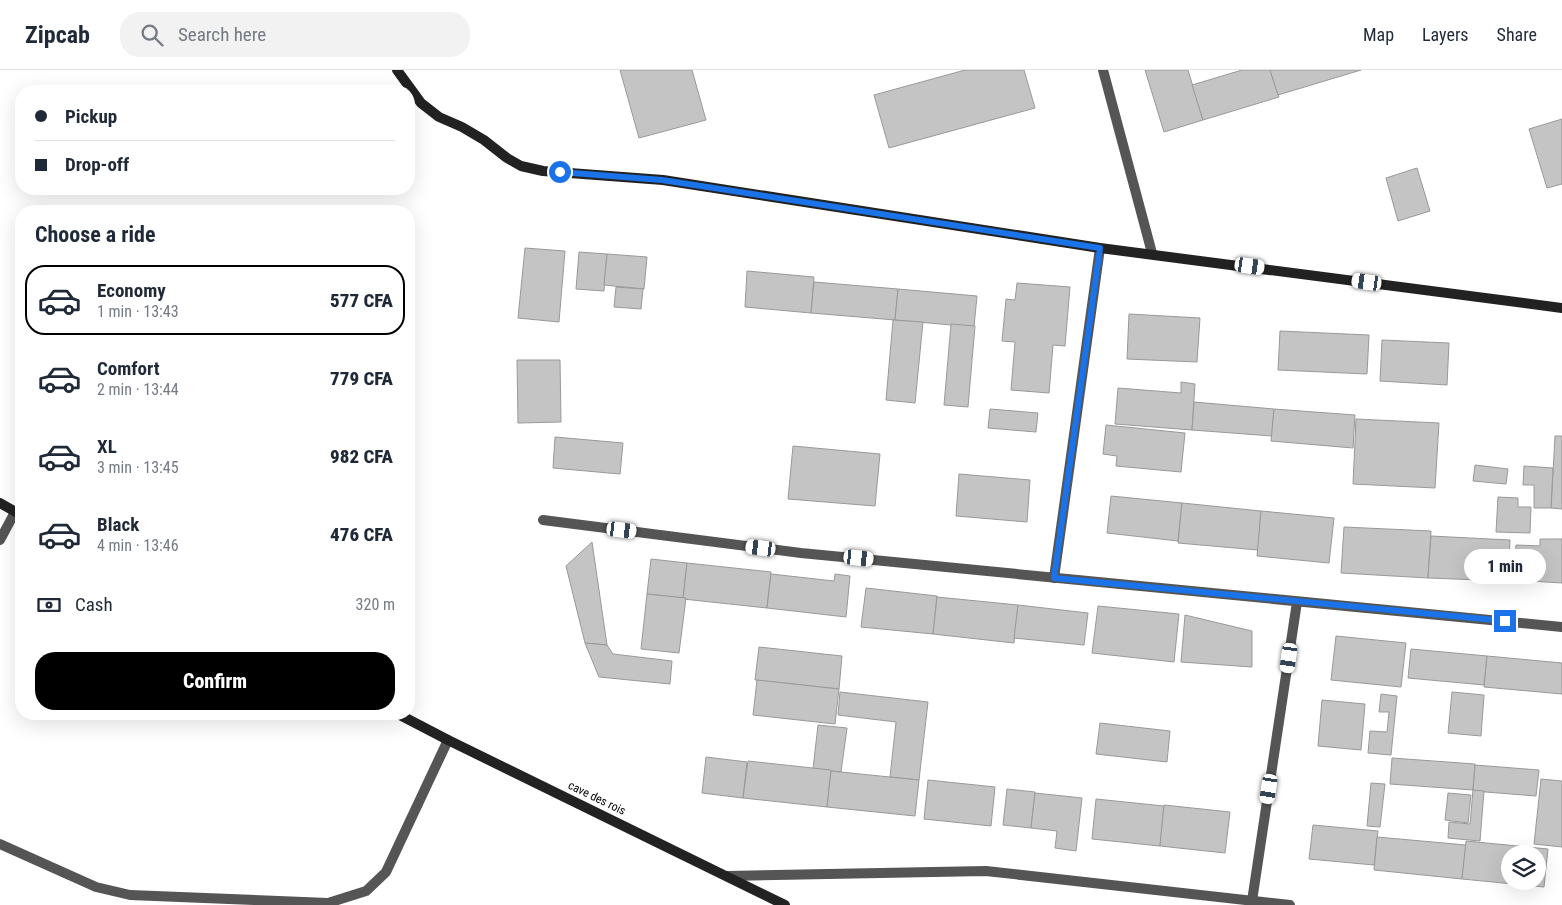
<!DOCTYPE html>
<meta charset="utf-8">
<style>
body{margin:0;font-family:"Roboto Condensed",sans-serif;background:#f2f2f3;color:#1f2937;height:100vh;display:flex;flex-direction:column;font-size:19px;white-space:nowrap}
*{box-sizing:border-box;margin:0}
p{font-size:16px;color:#747a83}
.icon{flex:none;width:28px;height:28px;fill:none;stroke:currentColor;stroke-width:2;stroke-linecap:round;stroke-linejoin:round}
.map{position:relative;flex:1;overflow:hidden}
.panel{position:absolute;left:15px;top:135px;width:400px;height:515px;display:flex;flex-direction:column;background:#fff;border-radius:20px;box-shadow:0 5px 20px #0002}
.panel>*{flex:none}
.hud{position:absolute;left:15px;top:15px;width:400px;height:110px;border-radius:20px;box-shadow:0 5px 20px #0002;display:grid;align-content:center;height:110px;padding:0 20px;background:#fff}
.controls{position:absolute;left:1501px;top:775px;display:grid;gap:10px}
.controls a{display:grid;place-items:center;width:45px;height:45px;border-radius:50%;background:#fff;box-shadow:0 5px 20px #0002;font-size:25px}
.end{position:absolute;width:22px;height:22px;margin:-11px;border:6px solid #1a73e8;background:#fff;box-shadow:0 0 0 2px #fff}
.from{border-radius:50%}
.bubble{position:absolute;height:35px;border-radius:18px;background:#fff;box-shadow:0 5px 20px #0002;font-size:16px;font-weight:800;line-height:35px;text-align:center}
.car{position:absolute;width:15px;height:30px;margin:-15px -8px;border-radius:6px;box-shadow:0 0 4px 1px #0007;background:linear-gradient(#fff 24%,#345 0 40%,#fff 0 76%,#345 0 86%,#fff 0)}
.hud b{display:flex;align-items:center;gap:18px;height:48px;font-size:19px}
.hud b+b{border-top:1px solid #e0e1e3}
.hud i{width:12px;height:12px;background:#1f2937}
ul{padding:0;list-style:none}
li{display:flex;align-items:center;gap:15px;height:70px;margin:0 10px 8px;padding:0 10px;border:2px solid transparent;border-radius:20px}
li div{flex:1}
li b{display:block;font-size:19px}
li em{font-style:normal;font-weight:800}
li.current{border-color:#000}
li>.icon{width:45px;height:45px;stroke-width:1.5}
h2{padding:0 20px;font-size:22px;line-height:60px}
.pay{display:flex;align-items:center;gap:12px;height:55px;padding:0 20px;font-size:19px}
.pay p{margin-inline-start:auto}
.cta{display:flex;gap:10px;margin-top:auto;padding:10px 20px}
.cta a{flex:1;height:58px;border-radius:20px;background:#000;color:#fff;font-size:20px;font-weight:800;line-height:58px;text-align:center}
header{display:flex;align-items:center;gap:30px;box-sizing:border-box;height:70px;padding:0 25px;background:#fff;border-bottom:1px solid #e0e1e3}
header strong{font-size:24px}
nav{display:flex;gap:28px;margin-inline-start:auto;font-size:18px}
.search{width:350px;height:45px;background:#f2f2f3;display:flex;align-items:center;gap:12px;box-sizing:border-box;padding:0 18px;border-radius:20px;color:#747a83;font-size:19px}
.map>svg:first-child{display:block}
</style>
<header>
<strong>Zipcab</strong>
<div class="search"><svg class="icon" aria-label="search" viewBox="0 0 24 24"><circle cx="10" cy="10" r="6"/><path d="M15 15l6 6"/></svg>Search here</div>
<nav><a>Map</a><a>Layers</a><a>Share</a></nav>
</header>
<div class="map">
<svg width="1562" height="835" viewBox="0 0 1562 835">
<rect width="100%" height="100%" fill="#fff"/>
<g fill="#c4c4c4" stroke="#999" fill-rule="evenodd">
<polygon points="620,0 692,0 706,50 639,68"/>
<polygon points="965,0 1024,0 1035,38 889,78 874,25"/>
<polygon points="1145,0 1188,0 1203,50 1164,62"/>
<polygon points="1242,0 1270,0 1279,27 1203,50 1192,15"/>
<polygon points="1270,0 1361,0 1278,25"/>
<polygon points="1562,49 1562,114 1547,118 1529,59"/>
<polygon points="1417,98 1430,141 1398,151 1386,108"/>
<polygon points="525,178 565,181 559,252 518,248"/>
<polygon points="579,182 607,184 604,221 576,219"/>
<polygon points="607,184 647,187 644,219 604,215"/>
<polygon points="747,201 814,207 811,243 745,237"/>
<polygon points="814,212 898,219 895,250 811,243"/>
<polygon points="1017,213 1070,217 1065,276 1053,275 1049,323 1011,320 1015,272 1002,271 1006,229 1015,230"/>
<polygon points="616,217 643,219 641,239 614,237"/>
<polygon points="898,219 977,226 974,257 895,250"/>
<polygon points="1129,244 1200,248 1197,292 1127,289"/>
<polygon points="893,250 923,252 915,333 886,330"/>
<polygon points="951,254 975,256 968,337 944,335"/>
<polygon points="1280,261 1369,265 1367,304 1278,300"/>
<polygon points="1382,270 1449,273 1447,315 1380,311"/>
<polygon points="517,290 560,290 561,352 518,353"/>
<polygon points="1181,312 1195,314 1192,360 1115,354 1118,318 1181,323"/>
<polygon points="1194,332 1274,339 1272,366 1192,360"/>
<polygon points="990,339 1038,343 1036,362 988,358"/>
<polygon points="1274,339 1355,345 1353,378 1271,371"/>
<polygon points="1356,349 1439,353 1435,418 1353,414"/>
<polygon points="1106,355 1185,363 1181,402 1116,396 1117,386 1103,384"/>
<polygon points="1555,366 1562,366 1562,439 1551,438"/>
<polygon points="555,367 623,373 620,404 553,398"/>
<polygon points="793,376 880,384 875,436 788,429"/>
<polygon points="1475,395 1508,399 1506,414 1473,411"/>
<polygon points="1524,396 1553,398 1551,438 1534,438 1534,415 1523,415"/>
<polygon points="959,404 1030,410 1027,452 956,446"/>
<polygon points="1111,426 1182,433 1178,471 1107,463"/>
<polygon points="1498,427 1518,428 1518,437 1531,437 1530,463 1496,462"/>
<polygon points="1182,433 1261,441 1258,480 1178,473"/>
<polygon points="1261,441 1334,448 1329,493 1257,486"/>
<polygon points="1344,457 1431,461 1428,508 1341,503"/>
<polygon points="1431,466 1510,470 1508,511 1428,508"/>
<polygon points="1540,469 1562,469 1562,513 1514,510 1516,475 1540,476"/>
<polygon points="592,472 607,575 585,573 566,496"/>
<polygon points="651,489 687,493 683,528 647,524"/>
<polygon points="687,493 771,502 767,538 683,529"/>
<polygon points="771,504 834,511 835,504 850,506 846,547 767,538"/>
<polygon points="866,518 937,526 933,564 861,557"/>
<polygon points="647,524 686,528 679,583 641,579"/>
<polygon points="937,527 1018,535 1014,573 933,564"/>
<polygon points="1018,535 1088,543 1084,575 1014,568"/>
<polygon points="1098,536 1179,544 1174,592 1092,583"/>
<polygon points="1185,545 1252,561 1252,597 1181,592"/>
<polygon points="1336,566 1406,573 1401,617 1331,610"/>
<polygon points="585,573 607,575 613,584 672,591 670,614 599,607"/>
<polygon points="759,577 842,586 839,619 755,610"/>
<polygon points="1411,579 1487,586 1484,615 1408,608"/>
<polygon points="1487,586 1562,593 1562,624 1484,617"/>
<polygon points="757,610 839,619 835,654 753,645"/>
<polygon points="840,622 928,632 919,710 890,707 896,652 838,645"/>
<polygon points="1452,622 1484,625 1481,666 1448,663"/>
<polygon points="1381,624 1397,626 1391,685 1368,683 1370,661 1387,662 1389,642 1379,642"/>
<polygon points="1322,630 1365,634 1361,680 1318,676"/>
<polygon points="1100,653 1170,661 1167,692 1096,684"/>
<polygon points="818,655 847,658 841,702 813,699"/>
<polygon points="706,687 747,692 743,728 702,723"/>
<polygon points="1392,688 1475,694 1473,720 1390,714"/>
<polygon points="748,691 831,700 827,737 743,728"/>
<polygon points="1475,695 1539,700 1536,726 1473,721"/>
<polygon points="831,701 919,710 915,746 827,737"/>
<polygon points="1541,709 1562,711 1562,777 1534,774"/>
<polygon points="928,710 995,717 991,756 924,749"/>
<polygon points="1371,713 1385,714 1380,757 1367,756"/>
<polygon points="1007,719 1035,722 1031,758 1003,755"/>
<polygon points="1473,720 1484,721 1480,771 1448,768 1449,752 1470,754"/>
<polygon points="1035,723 1082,728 1076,781 1055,778 1057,761 1031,758"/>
<polygon points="1448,723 1471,725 1468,753 1445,750"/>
<polygon points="1096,729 1164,736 1160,776 1092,769"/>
<polygon points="1164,735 1230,742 1225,783 1160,776"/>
<polygon points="1313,755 1378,761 1374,795 1309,789"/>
<polygon points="1377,767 1466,775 1462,809 1374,800"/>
<path d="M1466,771L1548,779L1544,817L1462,809ZM1510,784H1538V811H1510Z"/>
</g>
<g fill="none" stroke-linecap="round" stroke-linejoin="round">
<g stroke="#555" stroke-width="10">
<polyline points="1103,0 1152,183"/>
<polyline points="543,450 801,483 1562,557"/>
<polyline points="0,470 15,442"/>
<polyline points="1054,508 1100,178"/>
<polyline points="0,774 96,817 130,825 328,833 366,821 386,802 448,670"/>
<polyline points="727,806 986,801 1290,835"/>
<polyline points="1252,831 1297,532"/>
</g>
<g stroke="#222" stroke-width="10">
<polyline points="397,0 421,33 439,47 462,57 484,70 507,88 521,96 543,101 663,110 1100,178 1562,238"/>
<polyline points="0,433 21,445"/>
<polyline points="398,644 448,670 785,835"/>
</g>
</g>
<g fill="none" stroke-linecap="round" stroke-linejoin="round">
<polyline stroke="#1a73e8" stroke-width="6" points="560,102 662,110 1100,178 1054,508 1505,551"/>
</g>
<g text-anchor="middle" stroke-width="4" stroke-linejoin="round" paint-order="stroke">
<g font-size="12" fill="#000" stroke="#fff">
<text transform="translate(597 728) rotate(26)" y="4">cave des rois</text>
</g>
</g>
</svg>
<div class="controls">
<a><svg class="icon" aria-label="layers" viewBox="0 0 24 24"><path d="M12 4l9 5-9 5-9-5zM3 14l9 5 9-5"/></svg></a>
</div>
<i class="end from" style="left:560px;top:102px"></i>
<i class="end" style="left:1505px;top:551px"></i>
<div class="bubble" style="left:1464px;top:479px;width:82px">1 min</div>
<i class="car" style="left:1250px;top:196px;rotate:98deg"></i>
<i class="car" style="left:1367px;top:212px;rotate:278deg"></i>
<i class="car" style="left:622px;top:460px;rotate:97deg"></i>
<i class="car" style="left:761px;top:478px;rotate:277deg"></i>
<i class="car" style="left:859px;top:488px;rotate:96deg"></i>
<i class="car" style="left:1289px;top:588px;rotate:188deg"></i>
<i class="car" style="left:1269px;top:719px;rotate:189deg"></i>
<div class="hud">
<b><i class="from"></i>Pickup</b>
<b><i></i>Drop-off</b>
</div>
<section class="panel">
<h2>Choose a ride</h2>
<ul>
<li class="current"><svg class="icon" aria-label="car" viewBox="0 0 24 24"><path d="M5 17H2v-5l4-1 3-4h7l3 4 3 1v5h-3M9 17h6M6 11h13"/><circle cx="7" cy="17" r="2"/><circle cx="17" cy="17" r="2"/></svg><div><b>Economy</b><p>1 min · 13:43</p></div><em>577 CFA</em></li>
<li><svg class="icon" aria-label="car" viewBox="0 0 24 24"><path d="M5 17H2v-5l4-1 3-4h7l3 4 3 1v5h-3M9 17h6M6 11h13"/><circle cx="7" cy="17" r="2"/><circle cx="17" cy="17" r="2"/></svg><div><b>Comfort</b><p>2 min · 13:44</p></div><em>779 CFA</em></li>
<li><svg class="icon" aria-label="car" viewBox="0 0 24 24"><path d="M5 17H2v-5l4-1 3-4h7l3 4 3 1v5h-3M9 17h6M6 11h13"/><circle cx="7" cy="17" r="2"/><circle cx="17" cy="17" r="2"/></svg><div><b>XL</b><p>3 min · 13:45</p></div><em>982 CFA</em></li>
<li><svg class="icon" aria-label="car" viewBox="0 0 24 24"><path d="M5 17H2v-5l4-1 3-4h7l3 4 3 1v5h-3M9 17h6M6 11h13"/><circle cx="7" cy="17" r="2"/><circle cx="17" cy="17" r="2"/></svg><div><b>Black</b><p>4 min · 13:46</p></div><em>476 CFA</em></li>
</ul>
<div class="pay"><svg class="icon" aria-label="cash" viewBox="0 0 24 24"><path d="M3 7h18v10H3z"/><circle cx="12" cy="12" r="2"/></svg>Cash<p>320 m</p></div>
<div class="cta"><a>Confirm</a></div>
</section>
</div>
